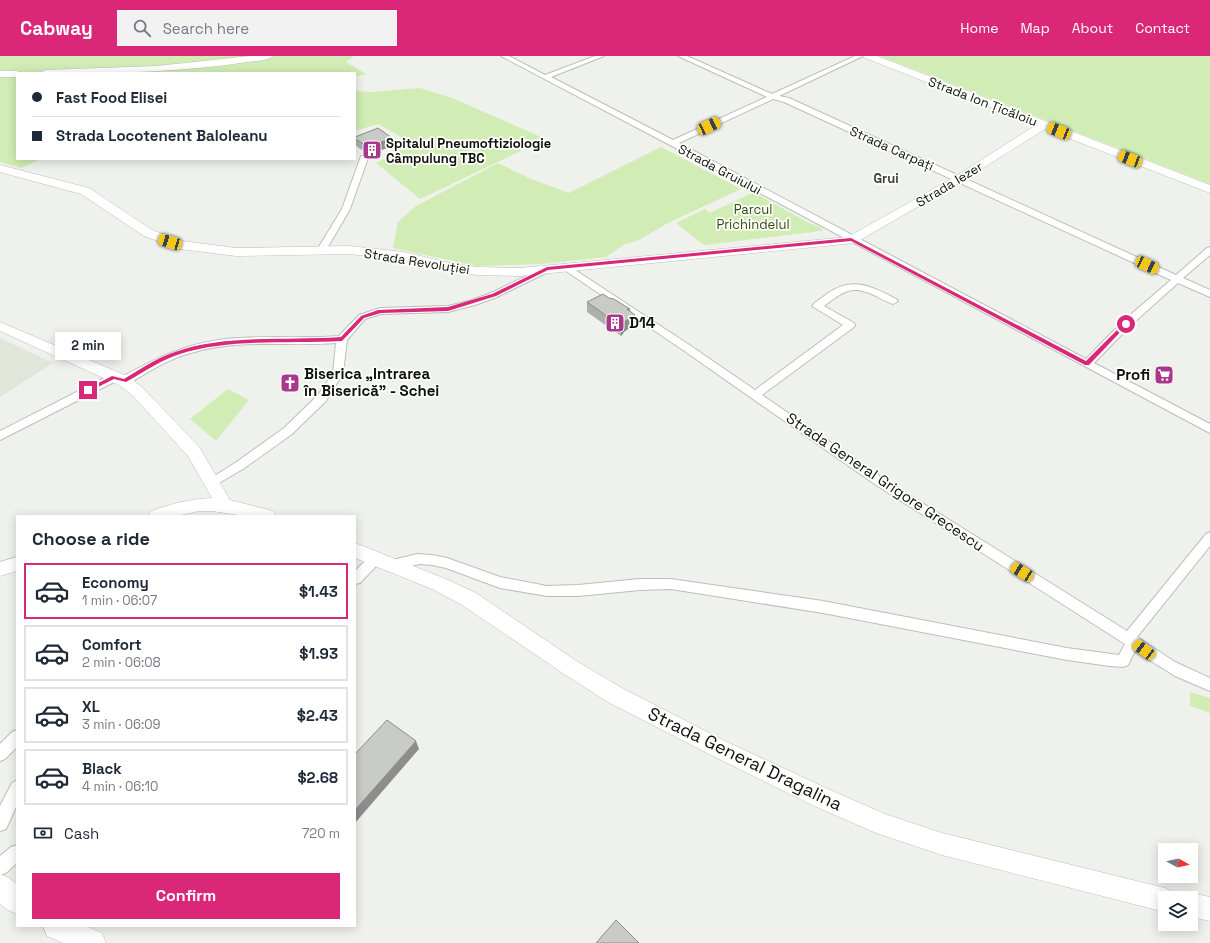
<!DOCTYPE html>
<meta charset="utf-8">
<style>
body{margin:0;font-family:"Space Grotesk",sans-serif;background:#f2f2f3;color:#1f2937;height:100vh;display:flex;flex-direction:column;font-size:15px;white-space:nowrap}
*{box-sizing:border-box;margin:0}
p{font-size:13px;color:#747a83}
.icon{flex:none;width:22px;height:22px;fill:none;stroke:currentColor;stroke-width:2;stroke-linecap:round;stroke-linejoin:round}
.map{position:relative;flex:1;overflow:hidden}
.sheet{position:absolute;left:16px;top:459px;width:340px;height:412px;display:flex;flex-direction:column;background:#fff;border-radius:0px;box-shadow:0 2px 10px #0003}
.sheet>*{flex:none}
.guide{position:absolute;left:16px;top:16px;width:340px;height:88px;border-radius:0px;box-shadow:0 2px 10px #0003;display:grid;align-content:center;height:88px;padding:0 16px;background:#fff}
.needle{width:26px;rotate:98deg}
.tools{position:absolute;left:1158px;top:787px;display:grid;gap:8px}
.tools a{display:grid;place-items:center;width:40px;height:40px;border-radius:0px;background:#fff;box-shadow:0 2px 10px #0003;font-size:20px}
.end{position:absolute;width:18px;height:18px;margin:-9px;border:5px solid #db2777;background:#fff;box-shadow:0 0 0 2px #fff}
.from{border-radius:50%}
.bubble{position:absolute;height:28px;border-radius:0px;background:#fff;box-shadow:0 2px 10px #0003;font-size:13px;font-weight:600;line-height:28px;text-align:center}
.car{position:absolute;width:12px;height:24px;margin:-12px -6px;border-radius:5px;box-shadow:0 0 3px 1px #0007;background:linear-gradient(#f5c518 24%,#345 0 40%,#f5c518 0 76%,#345 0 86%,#f5c518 0)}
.guide b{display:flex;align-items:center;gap:14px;height:38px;font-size:15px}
.guide b+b{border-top:1px solid #e0e1e3}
.guide i{width:10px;height:10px;background:#1f2937}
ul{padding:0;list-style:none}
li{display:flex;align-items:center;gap:12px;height:56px;margin:0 8px 6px;padding:0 8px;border:2px solid #e0e1e3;border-radius:0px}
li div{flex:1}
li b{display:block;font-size:15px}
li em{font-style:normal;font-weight:600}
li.selected{border-color:#db2777}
li>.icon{width:36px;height:36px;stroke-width:1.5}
h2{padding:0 16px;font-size:18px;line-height:48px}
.pay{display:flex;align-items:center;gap:10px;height:44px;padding:0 16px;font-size:15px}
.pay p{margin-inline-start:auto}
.cta{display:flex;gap:8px;margin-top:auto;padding:8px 16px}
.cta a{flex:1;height:46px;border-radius:0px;background:#db2777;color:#fff;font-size:16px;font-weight:600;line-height:46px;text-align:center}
header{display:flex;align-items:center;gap:24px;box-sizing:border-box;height:56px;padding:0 20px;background:#db2777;color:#fff}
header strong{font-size:19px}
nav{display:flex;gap:22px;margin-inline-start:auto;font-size:14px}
.search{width:280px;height:36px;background:#f2f2f3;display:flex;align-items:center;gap:10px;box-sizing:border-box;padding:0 14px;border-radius:0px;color:#747a83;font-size:15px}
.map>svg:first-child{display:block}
</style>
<header>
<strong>Cabway</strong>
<div class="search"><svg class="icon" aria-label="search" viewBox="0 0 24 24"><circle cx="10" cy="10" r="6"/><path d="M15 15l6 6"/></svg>Search here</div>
<nav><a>Home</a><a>Map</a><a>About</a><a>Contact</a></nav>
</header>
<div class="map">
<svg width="1210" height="887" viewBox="0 0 1210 887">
<rect width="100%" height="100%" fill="#eff2ec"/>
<polygon fill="#e0e7da" points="0,282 53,307 0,341"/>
<g fill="#d1edb5">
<polygon points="0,0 354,0 346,6 366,18 355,21 355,17 17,17 17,103 41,103 21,112 0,106"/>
<polygon points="880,0 1210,0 1210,128"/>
<polygon points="420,32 452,42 546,83 420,143 376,107 413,88 378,68 355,75 355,35 371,36"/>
<polygon points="661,91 741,133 666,168 639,184 623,189 606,201 542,208 476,210 393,192 398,166 416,150 498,107 531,123 569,137"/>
<polygon points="756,135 762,141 809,167 820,171 823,174 813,176 704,189 676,167 705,153 710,157"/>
<polygon points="228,333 249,344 216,385 190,363"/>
<polygon points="1190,636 1210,642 1210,657 1190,650"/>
</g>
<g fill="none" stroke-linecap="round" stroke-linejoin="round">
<g stroke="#bcbeb9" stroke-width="2">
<g id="street">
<path d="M501,0H509L545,19L595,0H604L551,21L673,84L767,41L678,0H687L772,38L855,0H863L779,40L789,42L1176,219L1207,192L1210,191V199L1183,222L1210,234V241L1178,227L1130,270L1094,307L1210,368V377L670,89ZM773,43L784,46L1171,224L1122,266L1086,303L679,87Z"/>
<polygon points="361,100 367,100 368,102 350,153 325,196 319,196 317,194 342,153"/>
<path d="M566,208L691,290L755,334L843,269L812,250C816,245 822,242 827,238C852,220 871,230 896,243L898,245L893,248C887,246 881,243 876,240C851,228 844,235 824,250L854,267L855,269L854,271L762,339L884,423L1127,575L1206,478L1210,476V490L1137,581L1175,606L1210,622V635L1175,620L1135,595L1128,609L1123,611L1110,610L1067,604L823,557L671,533L640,534L578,540H547L500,532L446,512L432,509L420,508L394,514L389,513L388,509L389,505L417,498L432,499L447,502L500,521L547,530L578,529L640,523H671L823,545L1067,592L1119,599L1125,588L876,429L683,294L563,213L561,211L563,209Z"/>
<path d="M547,210L550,211L552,213L550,215L497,241L475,249L448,256L381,258L365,263L347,284L343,317L326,345L292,378L243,413L212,431L208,430L206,427L208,424L235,407L284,372L318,339L333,317L336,287C288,291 238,282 191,297C168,303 148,316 128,328H120L119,325L120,322C154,303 187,287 226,283C263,279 301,283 339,280L359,259L380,252L448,250L469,245L491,237Z"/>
<polygon points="114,317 118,318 119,321 118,324 0,384 0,375"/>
<polygon points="376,497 380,498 382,502 380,506 360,527 355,528 355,515 372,498"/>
<polygon points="17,674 17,691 5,703 0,705 0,688 12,676"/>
<polygon points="17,724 17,749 6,773 0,775 0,750 12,727"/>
<polygon points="17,789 17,807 6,817 0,819 0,800 11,791"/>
</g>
</g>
<g stroke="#bcbeb9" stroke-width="1">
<g id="secondary">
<path d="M250,0H273C268,5 254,5 247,6C178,17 109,17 40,17L45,14L157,10Z"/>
<polygon points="863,0 877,0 1210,129 1210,137 1045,73 964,124 855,187 520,220 477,219 454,216 404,204 349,198 236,200 180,193 144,180 81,138 0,116 0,109 89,132 152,174 182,185 236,192 349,190 404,196 454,208 477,211 520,212 848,181 956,120 1036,69 865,2"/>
<polygon points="0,15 17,15 21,17 17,17 17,21 0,21"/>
<path d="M0,266L129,321L143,332L200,392L230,444L273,455L276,460H244L212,455H199L177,460H148L151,455C171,448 190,443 212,442L188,400L133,340L119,329L0,275Z"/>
<polygon points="355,487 446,523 476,537 578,606 622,632 723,684 828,733 885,758 942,777 1165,832 1173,836 1176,842 1165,842 1165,856 942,799 876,777 812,749 709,698 608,646 564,618 462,549 432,533 355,502"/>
<polygon points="17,501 17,515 0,520 0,506"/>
<polygon points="1191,837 1210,841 1210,865 1191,861 1191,842 1182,842"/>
</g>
</g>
<g stroke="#bcbeb9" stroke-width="1">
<g id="primary">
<polygon points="0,818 9,822 17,828 17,858 8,854 0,848"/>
<polygon points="43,870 86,870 102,877 106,887 63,887 47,880"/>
</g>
</g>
<use href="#street" fill="#fff" fill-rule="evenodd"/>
<use href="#secondary" fill="#fff" fill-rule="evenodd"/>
<use href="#primary" fill="#fff" fill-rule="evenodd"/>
</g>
<g fill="#adafaa">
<polygon points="355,81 394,89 369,99 355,89"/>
<polygon points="609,242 630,253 630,256 635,269 625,275 621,280 587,256 587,246"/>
</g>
<g fill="#8d8e8b">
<polygon points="392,82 394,89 369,99 368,91"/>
<polygon points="627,253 630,253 630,262 635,259 635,269 625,275 621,280 621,270 625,265"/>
<polygon points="416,685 419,693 355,767 355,754"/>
</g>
<g fill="#c9cbc6" stroke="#8d8e8b">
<polygon points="378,72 392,82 368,91 355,83 355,81"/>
<polygon points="603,238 609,242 614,243 630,253 627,253 635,259 625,265 621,270 587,246"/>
<polygon points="387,664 416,685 355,754 355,698"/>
<polygon points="616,864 639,887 596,887"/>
</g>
<path fill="#db2777" d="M851,182L1086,305L1124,267L1128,268L1089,309H1085L851,185L548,214L496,240L448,255L381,257L364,262L342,285C290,288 230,282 180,298C161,304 144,316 126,326L114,323L90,335L85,334L112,320L124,323C140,313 157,302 175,296C225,278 287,285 341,281L361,260L378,254L448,251L492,238L547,211Z"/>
<defs>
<g id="building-square" transform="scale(1)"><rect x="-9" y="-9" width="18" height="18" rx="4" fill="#ab368e" stroke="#fdfffb"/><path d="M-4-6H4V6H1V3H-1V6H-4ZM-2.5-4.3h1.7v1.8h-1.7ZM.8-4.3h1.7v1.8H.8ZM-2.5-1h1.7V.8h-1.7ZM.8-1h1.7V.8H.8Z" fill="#fff"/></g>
<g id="supermarket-square" transform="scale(1)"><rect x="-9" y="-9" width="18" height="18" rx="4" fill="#ab368e" stroke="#fdfffb"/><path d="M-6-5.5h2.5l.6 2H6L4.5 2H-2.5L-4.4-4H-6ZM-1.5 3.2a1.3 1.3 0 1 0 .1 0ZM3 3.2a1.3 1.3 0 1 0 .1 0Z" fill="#fff"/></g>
<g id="church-square" transform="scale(1)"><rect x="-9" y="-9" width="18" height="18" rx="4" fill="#ab368e" stroke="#fdfffb"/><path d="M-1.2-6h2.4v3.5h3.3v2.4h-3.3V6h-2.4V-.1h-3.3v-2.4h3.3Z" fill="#fff"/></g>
</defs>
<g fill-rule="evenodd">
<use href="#building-square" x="372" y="94"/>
<use href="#building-square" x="615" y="267"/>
<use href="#supermarket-square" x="1164" y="319"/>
<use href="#church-square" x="290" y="327"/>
</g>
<g text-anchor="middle" stroke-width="3.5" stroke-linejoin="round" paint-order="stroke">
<g font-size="13" fill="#0f100e" stroke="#fdfffb">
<text transform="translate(983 45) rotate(21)" y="5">Strada Ion Țicăloiu</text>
<text transform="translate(892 92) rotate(24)" y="5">Strada Carpați</text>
<text transform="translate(720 113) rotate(28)" y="5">Strada Gruiului</text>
<text transform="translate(949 128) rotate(-31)" y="5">Strada Iezer</text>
<text transform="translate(417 205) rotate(9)" y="5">Strada Revoluției</text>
</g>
<g font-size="13" font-weight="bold" fill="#0f100e" stroke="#fdfffb" text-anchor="start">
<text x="386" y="92">Spitalul Pneumoftiziologie<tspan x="386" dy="15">Câmpulung TBC</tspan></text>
</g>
<g font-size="13" font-weight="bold" fill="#3b3d39" stroke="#fdfffb">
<text x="886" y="127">Grui</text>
</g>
<g font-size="13" fill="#32490e" stroke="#fdfffb">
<text x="753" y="158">Parcul<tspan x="753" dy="15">Prichindelul</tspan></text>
</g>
<g font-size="15" font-weight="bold" fill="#0f100e" stroke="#fdfffb" text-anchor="start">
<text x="629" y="272">D14</text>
<text x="304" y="323">Biserica „Intrarea<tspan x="304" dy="17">în Biserică” - Schei</tspan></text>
<text x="1150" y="324" text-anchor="end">Profi</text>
</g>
<g font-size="15" fill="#0f100e" stroke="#fdfffb">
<text transform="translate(885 426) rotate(34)" y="5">Strada General Grigore Grecescu</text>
</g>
<g font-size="18" fill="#0f100e" stroke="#fdfffb">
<text transform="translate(745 703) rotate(26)" y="6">Strada General Dragalina</text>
</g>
</g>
</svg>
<div class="tools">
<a><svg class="needle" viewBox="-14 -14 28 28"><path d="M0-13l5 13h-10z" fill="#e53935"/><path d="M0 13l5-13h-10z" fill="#747a83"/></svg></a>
<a><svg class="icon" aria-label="layers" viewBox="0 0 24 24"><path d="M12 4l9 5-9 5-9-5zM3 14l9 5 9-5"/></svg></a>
</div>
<i class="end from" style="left:1126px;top:268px"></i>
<i class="end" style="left:88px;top:334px"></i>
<div class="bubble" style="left:55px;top:276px;width:66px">2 min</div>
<i class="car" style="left:709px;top:70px;rotate:65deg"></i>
<i class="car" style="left:1059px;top:75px;rotate:292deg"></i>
<i class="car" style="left:1130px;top:103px;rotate:291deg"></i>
<i class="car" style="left:170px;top:186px;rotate:287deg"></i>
<i class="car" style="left:1147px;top:209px;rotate:115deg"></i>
<i class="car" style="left:1022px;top:516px;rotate:302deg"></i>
<i class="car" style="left:1144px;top:594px;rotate:307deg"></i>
<div class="guide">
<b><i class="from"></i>Fast Food Elisei</b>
<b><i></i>Strada Locotenent Baloleanu</b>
</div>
<section class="sheet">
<h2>Choose a ride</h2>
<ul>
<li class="selected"><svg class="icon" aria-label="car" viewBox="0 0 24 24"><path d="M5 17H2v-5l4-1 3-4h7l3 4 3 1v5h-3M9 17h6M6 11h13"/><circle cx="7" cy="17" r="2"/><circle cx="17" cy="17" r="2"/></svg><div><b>Economy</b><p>1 min · 06:07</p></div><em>$1.43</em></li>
<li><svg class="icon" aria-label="car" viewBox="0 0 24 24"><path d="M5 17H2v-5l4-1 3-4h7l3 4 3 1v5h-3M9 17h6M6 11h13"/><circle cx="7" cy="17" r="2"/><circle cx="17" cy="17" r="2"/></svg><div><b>Comfort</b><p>2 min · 06:08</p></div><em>$1.93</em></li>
<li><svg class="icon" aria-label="car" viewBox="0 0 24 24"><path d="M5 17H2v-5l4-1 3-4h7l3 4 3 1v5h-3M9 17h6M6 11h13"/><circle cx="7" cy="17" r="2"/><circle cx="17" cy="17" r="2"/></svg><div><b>XL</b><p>3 min · 06:09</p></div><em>$2.43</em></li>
<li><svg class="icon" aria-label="car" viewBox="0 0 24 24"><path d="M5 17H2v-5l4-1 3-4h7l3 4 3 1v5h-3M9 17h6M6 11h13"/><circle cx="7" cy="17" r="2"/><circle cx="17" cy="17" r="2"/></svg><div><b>Black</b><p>4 min · 06:10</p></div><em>$2.68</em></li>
</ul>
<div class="pay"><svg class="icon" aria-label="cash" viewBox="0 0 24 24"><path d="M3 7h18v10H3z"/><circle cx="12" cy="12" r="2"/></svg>Cash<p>720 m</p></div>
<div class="cta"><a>Confirm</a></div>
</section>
</div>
